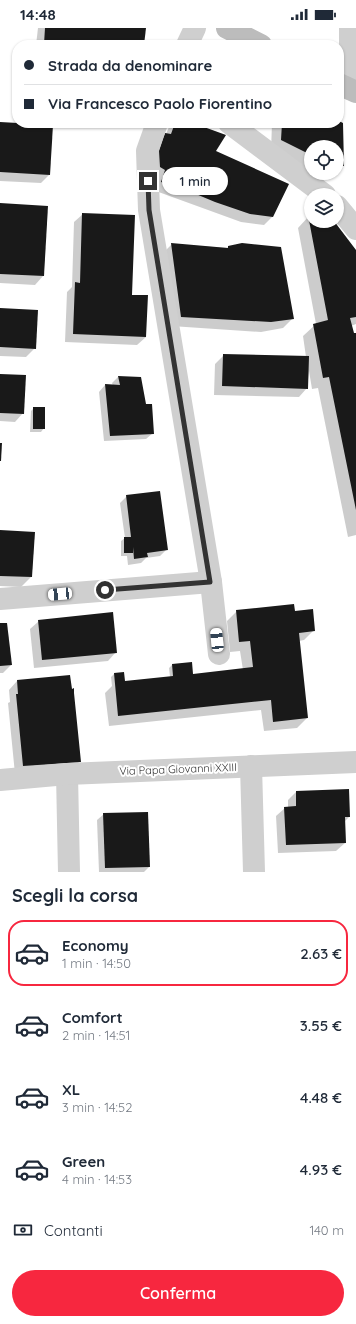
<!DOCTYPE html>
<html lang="it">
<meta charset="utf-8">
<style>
body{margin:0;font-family:Quicksand,sans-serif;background:#f2f2f3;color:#1f2937;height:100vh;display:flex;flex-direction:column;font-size:15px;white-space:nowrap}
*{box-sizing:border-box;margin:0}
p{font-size:13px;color:#747a83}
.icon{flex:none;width:22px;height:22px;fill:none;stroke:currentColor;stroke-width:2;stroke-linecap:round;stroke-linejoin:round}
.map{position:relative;height:844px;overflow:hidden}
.side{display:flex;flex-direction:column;background:#fff;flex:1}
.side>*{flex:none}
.guide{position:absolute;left:12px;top:12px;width:332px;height:88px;border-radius:16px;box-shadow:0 1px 3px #0004;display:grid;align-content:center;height:88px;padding:0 12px;background:#fff}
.controls{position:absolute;left:304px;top:112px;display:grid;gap:8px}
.controls a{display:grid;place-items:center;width:40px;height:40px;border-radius:50%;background:#fff;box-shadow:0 1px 3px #0004;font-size:20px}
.end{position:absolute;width:18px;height:18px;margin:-9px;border:5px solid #323232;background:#fff;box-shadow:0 0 0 2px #fff}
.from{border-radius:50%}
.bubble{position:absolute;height:28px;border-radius:14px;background:#fff;box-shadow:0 1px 3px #0004;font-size:13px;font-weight:600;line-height:28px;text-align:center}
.car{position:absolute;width:12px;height:24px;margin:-12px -6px;border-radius:5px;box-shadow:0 0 3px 1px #0007;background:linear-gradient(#fff 24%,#345 0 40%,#fff 0 76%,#345 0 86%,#fff 0)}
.guide b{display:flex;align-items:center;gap:14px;height:38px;font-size:15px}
.guide b+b{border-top:1px solid #e0e1e3}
.guide i{width:10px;height:10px;background:#1f2937}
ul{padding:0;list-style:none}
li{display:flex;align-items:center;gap:12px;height:66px;margin:0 8px 6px;padding:0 4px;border:2px solid transparent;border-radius:16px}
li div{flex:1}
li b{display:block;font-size:15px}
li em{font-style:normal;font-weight:600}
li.selected{border-color:#f7273f}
li>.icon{width:36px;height:36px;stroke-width:1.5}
h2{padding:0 12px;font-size:18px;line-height:48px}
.pay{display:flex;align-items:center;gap:10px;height:44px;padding:0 12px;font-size:15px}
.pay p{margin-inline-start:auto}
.cta{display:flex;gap:8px;margin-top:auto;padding:8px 12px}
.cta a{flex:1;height:46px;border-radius:24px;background:#f7273f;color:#fff;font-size:16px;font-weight:600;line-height:46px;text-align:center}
.status{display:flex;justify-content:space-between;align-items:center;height:28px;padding:0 20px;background:#fff;direction:ltr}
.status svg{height:11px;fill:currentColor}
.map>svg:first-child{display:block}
</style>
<div class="status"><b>14:48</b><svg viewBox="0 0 49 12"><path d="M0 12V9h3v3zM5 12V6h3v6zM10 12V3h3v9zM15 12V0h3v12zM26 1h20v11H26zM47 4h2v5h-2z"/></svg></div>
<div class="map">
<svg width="356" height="844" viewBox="0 0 356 844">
<rect width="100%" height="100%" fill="#fff"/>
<g fill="#0003">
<polygon points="38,0 145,0 143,17 36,17"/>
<polygon points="339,94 343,138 337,143 337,119 311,119 311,144 271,123 272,95"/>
<polygon points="0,95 49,147 41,155 0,153"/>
<polygon points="173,95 190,95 273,188 264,197 241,194 153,162 157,114 166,106 169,99"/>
<polygon points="313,145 335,145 332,149 320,149"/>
<polygon points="0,176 47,179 43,248 35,257 0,255"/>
<polygon points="83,186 131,268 146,309 137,317 65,314 67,264 72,259 74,194"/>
<polygon points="309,188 311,188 311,193 333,193 356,224 356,296 351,298 353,306 356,306 356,507 348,509 318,360 312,361 309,343 307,360 299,369 214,367 215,336 224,327 306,329 303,308 316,296 298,200"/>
<polygon points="172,216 227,220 229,218 293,290 283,300 261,304 171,298 162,226"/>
<polygon points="0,281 35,320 26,329 0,328"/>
<polygon points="0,347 23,385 15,394 0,393"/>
<polygon points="118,349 145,377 153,405 146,411 104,413 99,364 105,357 113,358 112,355"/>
<polygon points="34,380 44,400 41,404 30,404 31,383"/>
<polygon points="127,468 166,522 160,528 146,530 141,535 128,537 127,528 121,528 121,513 125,510 120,475"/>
<polygon points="0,503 31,549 21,559 0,558"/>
<polygon points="237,583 294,584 314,602 304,612 299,613 307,690 297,700 264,703 261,682 109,698 105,665 112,658 111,649 114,646 123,645 122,654 170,649 169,640 172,637 190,647 243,642 240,623 230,624 227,593"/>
<polygon points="39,593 116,624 108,633 34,640 30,601"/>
<polygon points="0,597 11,637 3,645 0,645"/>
<polygon points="69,648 80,733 71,742 15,746 8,675 10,674 9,662 17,653"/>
<polygon points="296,764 349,789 344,794 345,815 336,823 278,825 276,788 285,780 288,780 288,772"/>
<polygon points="104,786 149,839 144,844 99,844 97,792"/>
</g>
<g fill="#191919">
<polygon points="45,0 146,0 144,17 55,17 44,16"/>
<polygon points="339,93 343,95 344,138 337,138 337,119 311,119 311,127 281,112 282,95 339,95"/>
<polygon points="0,94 53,97 50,147 0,144"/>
<polygon points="175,95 193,95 226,107 216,123 289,156 273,189 250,186 215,174 184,161 161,154 165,142 160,139 159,123 165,105 171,106"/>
<polygon points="0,175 48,178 44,248 0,246"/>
<polygon points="82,185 135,187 132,267 148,267 146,309 73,306 75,254 80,255"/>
<polygon points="308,187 311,187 311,193 334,193 356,222 356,289 350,290 354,305 356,305 356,482 329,349 323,350 313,296 328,292"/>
<polygon points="171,215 228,220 228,218 242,215 281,219 294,291 271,294 181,289"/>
<polygon points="0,280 38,282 36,321 0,319"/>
<polygon points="223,326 309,328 308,361 222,358"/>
<polygon points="0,346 26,347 24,386 0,385"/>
<polygon points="118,348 141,349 146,376 152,376 154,406 110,408 105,356 120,357"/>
<rect x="33" y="379" width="12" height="22"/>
<polygon points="0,415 2,415 1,433 0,433"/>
<polygon points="160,463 168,522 147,525 148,529 134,531 133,519 133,525 124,525 124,509 131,509 126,467"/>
<polygon points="0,502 35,504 32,549 0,548"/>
<polygon points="294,576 295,583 313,581 315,603 299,605 308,690 273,694 271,672 118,688 114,645 124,644 125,653 173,648 172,636 192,634 193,646 253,639 250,613 239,614 236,582"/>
<polygon points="113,584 117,625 42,632 38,592"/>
<polygon points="0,595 7,595 12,637 0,638"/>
<polygon points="70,647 72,661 74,660 74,665 81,734 23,738 16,666 18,666 17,652"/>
<polygon points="349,761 350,789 345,789 346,815 286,817 284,779 296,778 296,763"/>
<polygon points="148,784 150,839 105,840 103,785"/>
</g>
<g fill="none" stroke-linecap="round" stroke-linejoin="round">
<g stroke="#cfcfcf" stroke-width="22">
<polyline points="187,17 195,0"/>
<polyline points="350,61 350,0"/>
<polyline points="157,95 147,123 149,182 211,554 219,626"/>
<polyline points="229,95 325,167"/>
<polyline points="337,178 356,201"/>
<polyline points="0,571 211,554"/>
<polyline points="251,738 254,844"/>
<polyline points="67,746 69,844"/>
<polyline points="0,752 67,746 356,734"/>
</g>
<g stroke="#bcbcbc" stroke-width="22">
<polyline points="227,0 261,17"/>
<polyline points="339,56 356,64"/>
</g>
</g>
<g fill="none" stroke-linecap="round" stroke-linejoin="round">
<polyline stroke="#323232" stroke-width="5" points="105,562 210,554 149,182 148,153"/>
</g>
<g text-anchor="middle" stroke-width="4" stroke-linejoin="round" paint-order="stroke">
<g font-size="11" fill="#323232" stroke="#fff">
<text transform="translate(178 741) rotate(-2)" y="4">Via Papa Giovanni XXIII</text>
</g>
</g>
</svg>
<div class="controls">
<a><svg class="icon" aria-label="locate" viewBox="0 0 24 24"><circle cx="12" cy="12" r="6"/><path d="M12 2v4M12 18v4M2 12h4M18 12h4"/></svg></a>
<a><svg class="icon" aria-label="layers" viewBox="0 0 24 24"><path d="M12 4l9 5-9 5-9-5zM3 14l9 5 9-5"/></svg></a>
</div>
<i class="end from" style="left:105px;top:562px"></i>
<i class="end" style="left:148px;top:153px"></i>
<div class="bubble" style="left:162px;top:139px;width:66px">1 min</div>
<i class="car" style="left:60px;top:566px;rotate:265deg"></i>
<i class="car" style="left:217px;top:612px;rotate:354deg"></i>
<div class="guide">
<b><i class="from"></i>Strada da denominare</b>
<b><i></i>Via Francesco Paolo Fiorentino</b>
</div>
</div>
<section class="side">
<h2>Scegli la corsa</h2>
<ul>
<li class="selected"><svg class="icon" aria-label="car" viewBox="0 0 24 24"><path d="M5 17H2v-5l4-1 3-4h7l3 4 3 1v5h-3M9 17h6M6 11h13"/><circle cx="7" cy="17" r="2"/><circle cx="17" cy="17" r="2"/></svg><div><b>Economy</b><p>1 min · 14:50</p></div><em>2.63 €</em></li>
<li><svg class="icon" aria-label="car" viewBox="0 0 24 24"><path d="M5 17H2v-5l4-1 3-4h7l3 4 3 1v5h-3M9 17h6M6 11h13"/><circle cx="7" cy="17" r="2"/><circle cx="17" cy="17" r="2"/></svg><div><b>Comfort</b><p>2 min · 14:51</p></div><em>3.55 €</em></li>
<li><svg class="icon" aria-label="car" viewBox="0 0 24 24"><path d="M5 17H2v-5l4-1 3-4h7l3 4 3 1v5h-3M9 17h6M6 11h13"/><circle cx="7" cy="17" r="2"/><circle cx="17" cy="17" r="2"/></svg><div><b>XL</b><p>3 min · 14:52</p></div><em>4.48 €</em></li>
<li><svg class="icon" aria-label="car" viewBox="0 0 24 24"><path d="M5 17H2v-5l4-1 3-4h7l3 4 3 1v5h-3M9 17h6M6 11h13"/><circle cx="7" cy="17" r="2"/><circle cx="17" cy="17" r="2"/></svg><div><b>Green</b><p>4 min · 14:53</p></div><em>4.93 €</em></li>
</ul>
<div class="pay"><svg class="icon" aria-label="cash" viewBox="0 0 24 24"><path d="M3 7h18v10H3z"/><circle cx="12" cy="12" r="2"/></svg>Contanti<p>140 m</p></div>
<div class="cta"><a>Conferma</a></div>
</section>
